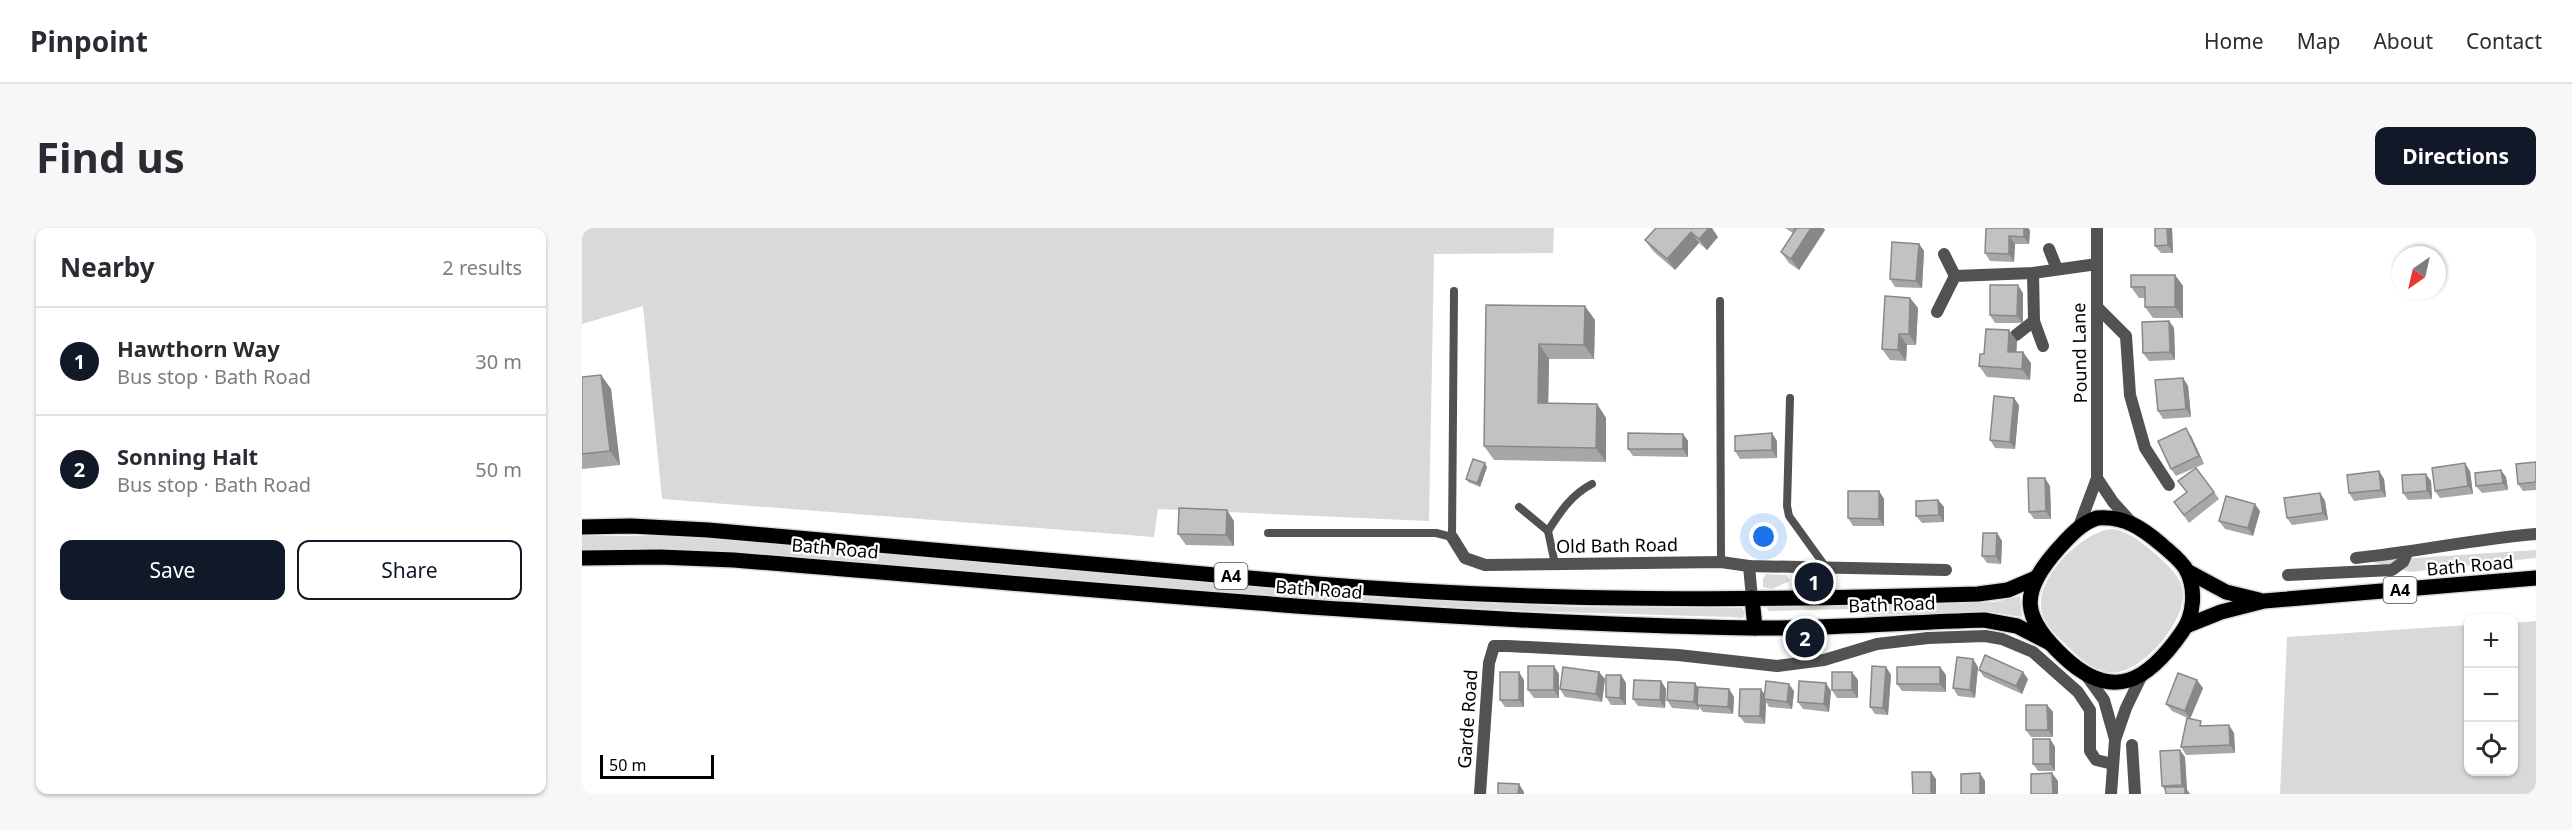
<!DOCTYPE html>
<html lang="en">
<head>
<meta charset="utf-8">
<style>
	body { margin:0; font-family:"Noto Sans",sans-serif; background:#f7f7f7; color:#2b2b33 }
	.controls { position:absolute; right:18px; bottom:18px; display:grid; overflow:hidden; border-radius:12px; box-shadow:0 2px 4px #0004 }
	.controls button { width:54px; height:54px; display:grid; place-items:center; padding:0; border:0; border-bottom:2px solid #e1e1e2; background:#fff; color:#2b2b33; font:30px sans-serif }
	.compass { position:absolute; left:1810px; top:18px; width:54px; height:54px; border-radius:50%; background:#fff; box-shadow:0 2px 4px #0004; rotate:214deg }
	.scale { position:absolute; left:18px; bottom:15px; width:114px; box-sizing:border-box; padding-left:6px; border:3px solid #000; border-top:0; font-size:16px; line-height:21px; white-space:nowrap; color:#000; -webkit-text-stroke:4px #fff; paint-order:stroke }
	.you { position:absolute; left:1182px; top:309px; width:21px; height:21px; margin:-15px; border:4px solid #fff; border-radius:50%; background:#1a73e8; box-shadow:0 0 0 9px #1a73e833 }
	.badge { display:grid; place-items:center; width:39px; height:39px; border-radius:50%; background:#111827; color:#fff; font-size:20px; font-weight:700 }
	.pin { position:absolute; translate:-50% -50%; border:3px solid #fff; box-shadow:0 2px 6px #0006 }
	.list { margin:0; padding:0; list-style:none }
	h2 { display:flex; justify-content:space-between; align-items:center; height:78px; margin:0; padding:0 24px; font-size:26px }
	h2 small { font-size:20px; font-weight:400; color:#7c7c81 }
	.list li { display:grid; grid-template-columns:39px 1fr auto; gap:18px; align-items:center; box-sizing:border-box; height:108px; padding:0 24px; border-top:2px solid #e1e1e2 }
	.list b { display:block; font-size:22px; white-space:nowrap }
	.list p { margin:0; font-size:20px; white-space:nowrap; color:#7c7c81 }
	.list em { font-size:20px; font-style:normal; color:#7c7c81 }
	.actions { display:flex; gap:12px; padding:18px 24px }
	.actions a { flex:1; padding:14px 0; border:2px solid #111827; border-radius:12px; text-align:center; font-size:21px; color:#111827 }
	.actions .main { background:#111827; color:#fff }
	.icon { flex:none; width:33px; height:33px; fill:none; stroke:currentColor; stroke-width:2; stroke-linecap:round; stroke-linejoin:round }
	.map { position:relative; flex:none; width:1954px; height:566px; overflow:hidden; border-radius:12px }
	header { display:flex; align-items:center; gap:36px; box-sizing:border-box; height:84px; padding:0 30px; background:#fff; border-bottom:2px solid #e1e1e2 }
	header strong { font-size:28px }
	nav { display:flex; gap:33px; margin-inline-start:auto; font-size:21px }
	.intro { display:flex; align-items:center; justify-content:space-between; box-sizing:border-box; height:144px; padding:0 36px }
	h1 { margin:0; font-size:42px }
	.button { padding:15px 27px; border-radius:12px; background:#111827; color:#fff; font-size:21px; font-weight:700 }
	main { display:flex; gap:36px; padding:0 36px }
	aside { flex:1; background:#fff; border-radius:12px; box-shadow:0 2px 4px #0004 }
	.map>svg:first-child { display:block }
	.green { fill:#d9d9d9 }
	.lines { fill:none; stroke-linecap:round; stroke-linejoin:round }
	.primary-casing { stroke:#dbdbdb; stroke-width:18 }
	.service { stroke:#525252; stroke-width:8 }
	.minor { stroke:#525252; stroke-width:12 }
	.tertiary { stroke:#525252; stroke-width:12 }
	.primary { stroke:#000; stroke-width:15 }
	.wall { fill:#a7a7a7 }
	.shaded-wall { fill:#888 }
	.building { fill:#c2c2c2; stroke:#888; stroke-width:1.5 }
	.labels { text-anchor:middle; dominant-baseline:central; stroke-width:4.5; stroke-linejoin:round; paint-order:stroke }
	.shield { fill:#fff; stroke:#4c4c4c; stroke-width:1.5 }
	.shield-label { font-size:16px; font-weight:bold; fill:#000 }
	.street-label { font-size:18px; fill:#000; stroke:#fff }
</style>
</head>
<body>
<header>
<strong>Pinpoint</strong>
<nav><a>Home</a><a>Map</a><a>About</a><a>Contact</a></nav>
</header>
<div class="intro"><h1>Find us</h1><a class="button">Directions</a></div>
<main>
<aside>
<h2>Nearby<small>2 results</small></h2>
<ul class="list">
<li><span class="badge">1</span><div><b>Hawthorn Way</b><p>Bus stop · Bath Road</p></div><em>30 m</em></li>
<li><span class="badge">2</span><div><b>Sonning Halt</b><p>Bus stop · Bath Road</p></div><em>50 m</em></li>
</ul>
<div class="actions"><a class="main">Save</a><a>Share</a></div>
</aside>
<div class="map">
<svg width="1954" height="566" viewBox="0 0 1954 566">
	<rect width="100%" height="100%" fill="#fff"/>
	<g class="green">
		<polygon points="0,0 972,0 971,25 852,26 847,293 576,281 572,309 80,271 61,78 0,96"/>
		<path d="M1530,301c16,2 28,12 40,22 13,12 30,24 31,43 2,29 -45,85 -76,78 -21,-4 -36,-23 -51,-37 -8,-8 -16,-20 -15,-32 0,-30 43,-72 71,-74z"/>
		<polygon points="0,308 83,308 155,312 779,369 994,379 1160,380 1163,384 1161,390 1149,389 943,383 722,371 546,358 149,324 75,321 0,324"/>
		<polygon points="1954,322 1954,330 1828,344 1786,333"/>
		<polygon points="1184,346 1205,347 1208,353 1190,361 1181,359 1181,351"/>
		<polygon points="1438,368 1440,389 1408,384 1285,387 1275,381 1186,383 1185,379 1413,374"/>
		<polygon points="1954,393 1954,566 1698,566 1705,409 1886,397 1886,544 1932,544 1932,395"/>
	</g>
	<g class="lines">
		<defs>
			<g id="primary">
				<path d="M1515,290c28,-2 45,10 65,27 9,8 20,16 25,26 9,19 7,45 -5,61 -34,49 -69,71 -118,25 -43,-40 -45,-64 -6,-108 11,-12 23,-26 39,-31z"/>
				<path d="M0,299l49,-1 77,4 609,54c220,18 441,17 661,10l30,-4 28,-12"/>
				<path d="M0,330l78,-1 74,3c339,27 677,62 1017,68 78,1 156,-6 233,-8l33,6 33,17"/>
				<polyline points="1605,343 1644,364 1677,372"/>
				<polyline points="1170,370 1173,400"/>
				<polyline points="1604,398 1639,384 1682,373 1954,350"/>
			</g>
		</defs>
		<use href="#primary" class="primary-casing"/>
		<g class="service">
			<polyline points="1138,73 1139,334"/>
			<polyline points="1208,170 1205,278 1207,288 1243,338"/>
			<polyline points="937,279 966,303 973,336"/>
			<path d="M966,303c12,-19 24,-37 44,-47"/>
			<polyline points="686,305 854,305 870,309 872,63"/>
		</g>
		<g class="minor">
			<polyline points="1467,21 1475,41"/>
			<polyline points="1362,26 1373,48"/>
			<polyline points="1451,45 1452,93 1461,118"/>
			<polyline points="1515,79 1544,108 1548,167 1563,220 1587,257"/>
			<polyline points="1355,84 1373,48 1451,45 1515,36"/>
			<polyline points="1434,107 1452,93"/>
			<polyline points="870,309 883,330 903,337 1139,334 1167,338 1364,342"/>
			<path d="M1774,330c60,-6 119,-19 180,-24"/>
			<polyline points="1167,338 1170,370"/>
			<polyline points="1706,347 1810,342 1821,334 1825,325"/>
			<polyline points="1550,517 1553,566"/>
			<polyline points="898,566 907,435 912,418 926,418 1096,427 1195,438 1242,432 1295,416 1346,410 1403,408 1420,411 1451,424 1496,464 1508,482 1508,523 1514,532 1531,536"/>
		</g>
		<g class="tertiary">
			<polyline points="1515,250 1531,274 1550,295"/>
			<polyline points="1496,301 1515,250 1515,0"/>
			<polyline points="1504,447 1522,472 1533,511"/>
			<polyline points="1529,566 1533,512 1544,480 1560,447"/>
		</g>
		<use href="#primary" class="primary"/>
	</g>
	<g class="wall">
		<polygon points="1074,0 1136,9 1125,22 1117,15 1093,42 1071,23 1063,12"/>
		<polygon points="1203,0 1241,0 1243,2 1217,42 1207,35 1199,24 1211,5"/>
		<polygon points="1404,0 1448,2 1447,16 1433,16 1432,34 1408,33 1403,25"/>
		<polygon points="1573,0 1590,0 1591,25 1579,25 1573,18"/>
		<polygon points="1337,16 1342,23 1340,60 1313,59 1308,51"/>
		<polygon points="1593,47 1601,58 1601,90 1571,90 1563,79 1563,70 1557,70 1549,59"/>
		<polygon points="1441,65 1441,95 1413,95 1408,87"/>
		<polygon points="1328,70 1336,80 1334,117 1325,117 1324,133 1308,132 1300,121"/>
		<polygon points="904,77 1013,92 1012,131 967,131 966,175 1015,176 1024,190 1024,234 912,232 902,218"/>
		<polygon points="1587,93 1592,100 1593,132 1567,133 1561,125"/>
		<polygon points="1435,113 1434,124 1449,135 1448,152 1405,149 1397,138 1402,126"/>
		<polygon points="19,147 29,161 38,237 0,241 0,149"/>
		<polygon points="1601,150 1606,158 1609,189 1581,191 1576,183"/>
		<polygon points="1437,177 1433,221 1413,220 1408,212"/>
		<polygon points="1101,206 1106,213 1106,229 1051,228 1046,221"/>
		<polygon points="1609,208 1622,236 1594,248 1589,241"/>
		<polygon points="1195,213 1195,230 1158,231 1153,223"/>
		<polygon points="1954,234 1954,262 1941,263 1936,256"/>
		<polygon points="905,239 898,259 886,254 884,251"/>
		<polygon points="1797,243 1802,251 1804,269 1772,273 1767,265"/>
		<polygon points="1888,243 1891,266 1858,270 1853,263"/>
		<polygon points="1924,249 1926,262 1900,265 1894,258"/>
		<polygon points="1849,253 1850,271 1826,272 1821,265"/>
		<polygon points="1468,258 1469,291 1452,291 1447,284"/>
		<polygon points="1297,263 1302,271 1302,298 1271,298 1266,290"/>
		<polygon points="1632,264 1637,271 1607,295 1592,274"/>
		<polygon points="1738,265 1743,273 1746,292 1710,297 1705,290"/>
		<polygon points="1356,272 1362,279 1362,294 1340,295 1334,288"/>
		<polygon points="1678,283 1671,308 1643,301 1637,293"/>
		<polygon points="652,293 652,318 604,317 596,306"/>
		<polygon points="1415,305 1420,313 1419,336 1405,335 1400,328"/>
		<polygon points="1391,431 1396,439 1393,470 1376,468 1371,460"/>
		<polygon points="1304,439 1309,447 1306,487 1293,486 1288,479"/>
		<polygon points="1358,439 1364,447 1364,464 1320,463 1315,456"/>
		<polygon points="1397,442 1446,451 1440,466 1402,449"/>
		<polygon points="1017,444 1023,451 1020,474 983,469 978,461"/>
		<polygon points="977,446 977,470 952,470 946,462"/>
		<polygon points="1039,447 1044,455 1044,477 1029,477 1024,469"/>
		<polygon points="942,452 942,479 923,479 918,472"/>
		<polygon points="1276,452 1276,470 1255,470 1250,462"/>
		<polygon points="1079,453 1084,461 1083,480 1056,478 1051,471"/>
		<polygon points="1113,455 1116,460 1147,461 1152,469 1151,486 1121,484 1117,479 1117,482 1090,480 1085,472"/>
		<polygon points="1621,460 1608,491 1590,483 1584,476"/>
		<polygon points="1179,461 1182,466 1212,463 1210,481 1187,479 1184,474 1183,496 1163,495 1157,488"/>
		<polygon points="1249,463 1247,484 1221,481 1216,474"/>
		<polygon points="1465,477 1471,484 1471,509 1449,509 1444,502"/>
		<polygon points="1623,498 1652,505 1653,525 1604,527 1599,519"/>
		<polygon points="1468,511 1473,519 1473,543 1456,543 1451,536"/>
		<polygon points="1603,529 1605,562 1608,566 1584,566 1584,563 1580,558"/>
	</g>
	<g class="shaded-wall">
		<polygon points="1127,0 1130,0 1136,9 1125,22 1117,11"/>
		<polygon points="1229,0 1241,0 1243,2 1217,42 1209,31"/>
		<polygon points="1442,0 1446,0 1448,2 1447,16 1442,9"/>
		<polygon points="1585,0 1590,0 1591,25 1586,17"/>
		<polygon points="1109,4 1117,15 1093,42 1085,31"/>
		<polygon points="1427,8 1433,16 1432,34 1427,26"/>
		<polygon points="1337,16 1342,23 1340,60 1334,53"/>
		<polygon points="1593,47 1601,58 1601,90 1593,79"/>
		<polygon points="1436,57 1441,65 1441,95 1435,88"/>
		<polygon points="1328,70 1336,80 1334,117 1327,106"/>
		<polygon points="1003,78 1013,92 1012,131 1002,117"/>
		<polygon points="1587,93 1592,100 1593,132 1588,124"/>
		<polygon points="1427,102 1435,113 1434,135 1426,124"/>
		<polygon points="1317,106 1325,117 1324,133 1316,122"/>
		<polygon points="957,116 967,131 966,189 956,175"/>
		<polygon points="1441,124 1449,135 1448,152 1440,141"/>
		<polygon points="19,147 29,161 38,237 28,223"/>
		<polygon points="1601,150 1606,158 1609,189 1604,181"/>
		<polygon points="1432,170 1437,177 1433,221 1428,214"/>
		<polygon points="1015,176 1024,190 1024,234 1014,220"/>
		<polygon points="1604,200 1609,208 1622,236 1617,228"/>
		<polygon points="1190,205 1195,213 1195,230 1190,222"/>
		<polygon points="1101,206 1106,213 1106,229 1101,221"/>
		<polygon points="903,235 905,239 898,259 895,255"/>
		<polygon points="1883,235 1888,243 1891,266 1886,258"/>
		<polygon points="1919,242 1924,249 1926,262 1921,255"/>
		<polygon points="1797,243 1802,251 1804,269 1799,262"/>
		<polygon points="1844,246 1849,253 1850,271 1845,263"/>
		<polygon points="1463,250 1468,258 1469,291 1464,283"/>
		<polygon points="1297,263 1302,271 1302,298 1297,291"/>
		<polygon points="1738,265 1743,273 1746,292 1741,285"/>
		<polygon points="1356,272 1362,279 1362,294 1357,287"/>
		<polygon points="1673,276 1678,283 1671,308 1666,300"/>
		<polygon points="645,282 652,293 652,318 644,307"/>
		<polygon points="1415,305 1420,313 1419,336 1414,328"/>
		<polygon points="1391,431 1396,439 1393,470 1388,462"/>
		<polygon points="972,438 977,446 977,470 972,462"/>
		<polygon points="1304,439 1309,447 1306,487 1301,480"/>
		<polygon points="1358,439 1364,447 1364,464 1358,456"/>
		<polygon points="937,444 942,452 942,479 937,472"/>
		<polygon points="1017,444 1023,451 1020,474 1014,466"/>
		<polygon points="1270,444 1276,452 1276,470 1270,462"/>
		<polygon points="1441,444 1446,451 1440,466 1434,458"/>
		<polygon points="1039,447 1044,455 1044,477 1038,470"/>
		<polygon points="1615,452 1621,460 1608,491 1603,483"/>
		<polygon points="1079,453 1084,461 1083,480 1078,472"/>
		<polygon points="1113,455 1118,463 1115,477 1117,479 1117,482 1112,474"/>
		<polygon points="1244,455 1249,463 1247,484 1242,476"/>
		<polygon points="1207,456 1212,463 1210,481 1205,474"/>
		<polygon points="1147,461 1152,469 1151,486 1146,479"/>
		<polygon points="1179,461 1184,469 1182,471 1184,474 1183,496 1178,488"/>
		<polygon points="1465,477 1471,484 1471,509 1466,502"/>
		<polygon points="1647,497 1652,505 1653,525 1648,517"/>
		<polygon points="1468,511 1473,519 1473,543 1468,536"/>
		<polygon points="1598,522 1603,529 1605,562 1608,566 1603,566 1603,561 1600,557"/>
		<polygon points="1349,544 1354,551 1354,566 1349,566"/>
		<polygon points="1398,545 1403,553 1403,566 1398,566"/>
		<polygon points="1470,545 1476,553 1476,566 1471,566"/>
		<polygon points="937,556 942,564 942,566 936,566"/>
	</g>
	<g class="building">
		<polygon points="1074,0 1127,0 1117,11 1109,4 1085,31 1063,12"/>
		<polygon points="1212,0 1229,0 1209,31 1199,24 1214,1"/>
		<polygon points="1404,0 1442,0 1442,9 1427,8 1427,26 1403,25"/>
		<polygon points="1573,0 1585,0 1586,17 1573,18"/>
		<polygon points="1310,14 1337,16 1334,53 1308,51"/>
		<polygon points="1549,47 1593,47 1593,79 1563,79 1563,59 1549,59"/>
		<polygon points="1408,57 1436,57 1435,88 1408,87"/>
		<polygon points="1303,68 1328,70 1327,106 1317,106 1316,122 1300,121"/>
		<polygon points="904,77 1003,78 1002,117 957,116 956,175 1015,176 1014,220 902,218"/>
		<polygon points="1587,93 1588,124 1561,125 1560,94"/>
		<polygon points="1404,101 1427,102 1426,124 1441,124 1440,141 1397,138 1398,126 1402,126"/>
		<polygon points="19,147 28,223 0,226 0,149"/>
		<polygon points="1601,150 1604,181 1576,183 1573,152"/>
		<polygon points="1412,168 1432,170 1428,214 1408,212"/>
		<polygon points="1604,200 1617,228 1589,241 1576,213"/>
		<polygon points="1046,205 1101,206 1101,221 1046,221"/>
		<polygon points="1190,205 1190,222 1153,223 1153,208"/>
		<polygon points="891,231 903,235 895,255 884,251"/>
		<polygon points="1954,234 1954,254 1936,256 1934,236"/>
		<polygon points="1883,235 1886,258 1853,263 1850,240"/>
		<polygon points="1614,240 1632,264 1602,287 1592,274 1605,264 1596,253"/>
		<polygon points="1919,242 1921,255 1894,258 1893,245"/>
		<polygon points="1797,243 1799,262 1767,265 1765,247"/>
		<polygon points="1844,246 1845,263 1821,265 1820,247"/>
		<polygon points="1446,250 1463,250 1464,283 1447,284"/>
		<polygon points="1266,263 1297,263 1297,291 1266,290"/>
		<polygon points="1738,265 1741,285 1705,290 1702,270"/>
		<polygon points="1644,268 1673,276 1666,300 1637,293"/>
		<polygon points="1356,272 1357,287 1334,288 1334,273"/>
		<polygon points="597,280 645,282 644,307 596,306"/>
		<polygon points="1401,305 1415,305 1414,328 1400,328"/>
		<polygon points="1403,427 1441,444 1434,458 1397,442"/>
		<polygon points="1375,429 1391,431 1388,462 1371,460"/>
		<rect x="946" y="438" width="26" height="24"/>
		<polygon points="1290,438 1304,439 1301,480 1288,479"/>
		<polygon points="981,439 1017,444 1014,466 978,461"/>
		<rect x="1315" y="439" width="43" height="17"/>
		<rect x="918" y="444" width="19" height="28"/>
		<rect x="1250" y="444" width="20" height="18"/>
		<polygon points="1596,445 1615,452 1603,483 1584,476"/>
		<polygon points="1024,447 1039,447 1038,470 1024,469"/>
		<polygon points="1052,452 1079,453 1078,472 1051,471"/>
		<polygon points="1184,453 1207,456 1205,474 1182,471"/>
		<polygon points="1217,453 1244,455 1242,476 1216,474"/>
		<polygon points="1086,454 1113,455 1112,474 1085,472"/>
		<polygon points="1116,459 1147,461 1146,479 1115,477"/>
		<polygon points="1158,461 1179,461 1178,488 1157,488"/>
		<polygon points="1444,477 1465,477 1466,502 1444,502"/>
		<polygon points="1605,490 1619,493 1618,498 1647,497 1648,517 1599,519"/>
		<rect x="1451" y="511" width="17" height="25"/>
		<polygon points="1598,522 1600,557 1580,558 1578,523"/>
		<polygon points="1330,544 1349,544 1349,566 1331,566"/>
		<polygon points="1398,545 1398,566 1379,566 1379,546"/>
		<polygon points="1470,545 1471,566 1449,566 1449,546"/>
		<polygon points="916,555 937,556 936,566 916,566"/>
		<polygon points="1583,559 1603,559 1603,566 1584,566"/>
	</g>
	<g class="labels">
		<g class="shield">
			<rect x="632.5" y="335" width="33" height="26" rx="4.5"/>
			<rect x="1801.5" y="349" width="33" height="26" rx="4.5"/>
		</g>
		<g class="shield-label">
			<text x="649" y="348">A4</text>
			<text x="1818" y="362">A4</text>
		</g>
		<g class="street-label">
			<text transform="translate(1497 125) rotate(-91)">Pound Lane</text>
			<text transform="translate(1035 317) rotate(-1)">Old Bath Road</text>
			<text transform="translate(253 320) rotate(5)">Bath Road</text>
			<text transform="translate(1888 337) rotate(-5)">Bath Road</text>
			<text transform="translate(737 361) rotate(4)">Bath Road</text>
			<text transform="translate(1310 376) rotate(-2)">Bath Road</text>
			<text transform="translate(885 491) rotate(-86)">Garde Road</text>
		</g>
	</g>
</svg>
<div class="controls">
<button>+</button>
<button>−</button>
<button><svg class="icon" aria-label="locate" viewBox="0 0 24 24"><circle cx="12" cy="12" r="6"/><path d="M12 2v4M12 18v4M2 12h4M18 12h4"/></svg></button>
</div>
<svg class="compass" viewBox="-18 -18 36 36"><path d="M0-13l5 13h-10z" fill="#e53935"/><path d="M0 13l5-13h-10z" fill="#7c7c81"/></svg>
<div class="scale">50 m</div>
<div class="you"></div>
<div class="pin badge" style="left:1232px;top:354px">1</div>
<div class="pin badge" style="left:1223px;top:410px">2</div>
</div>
</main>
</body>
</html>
